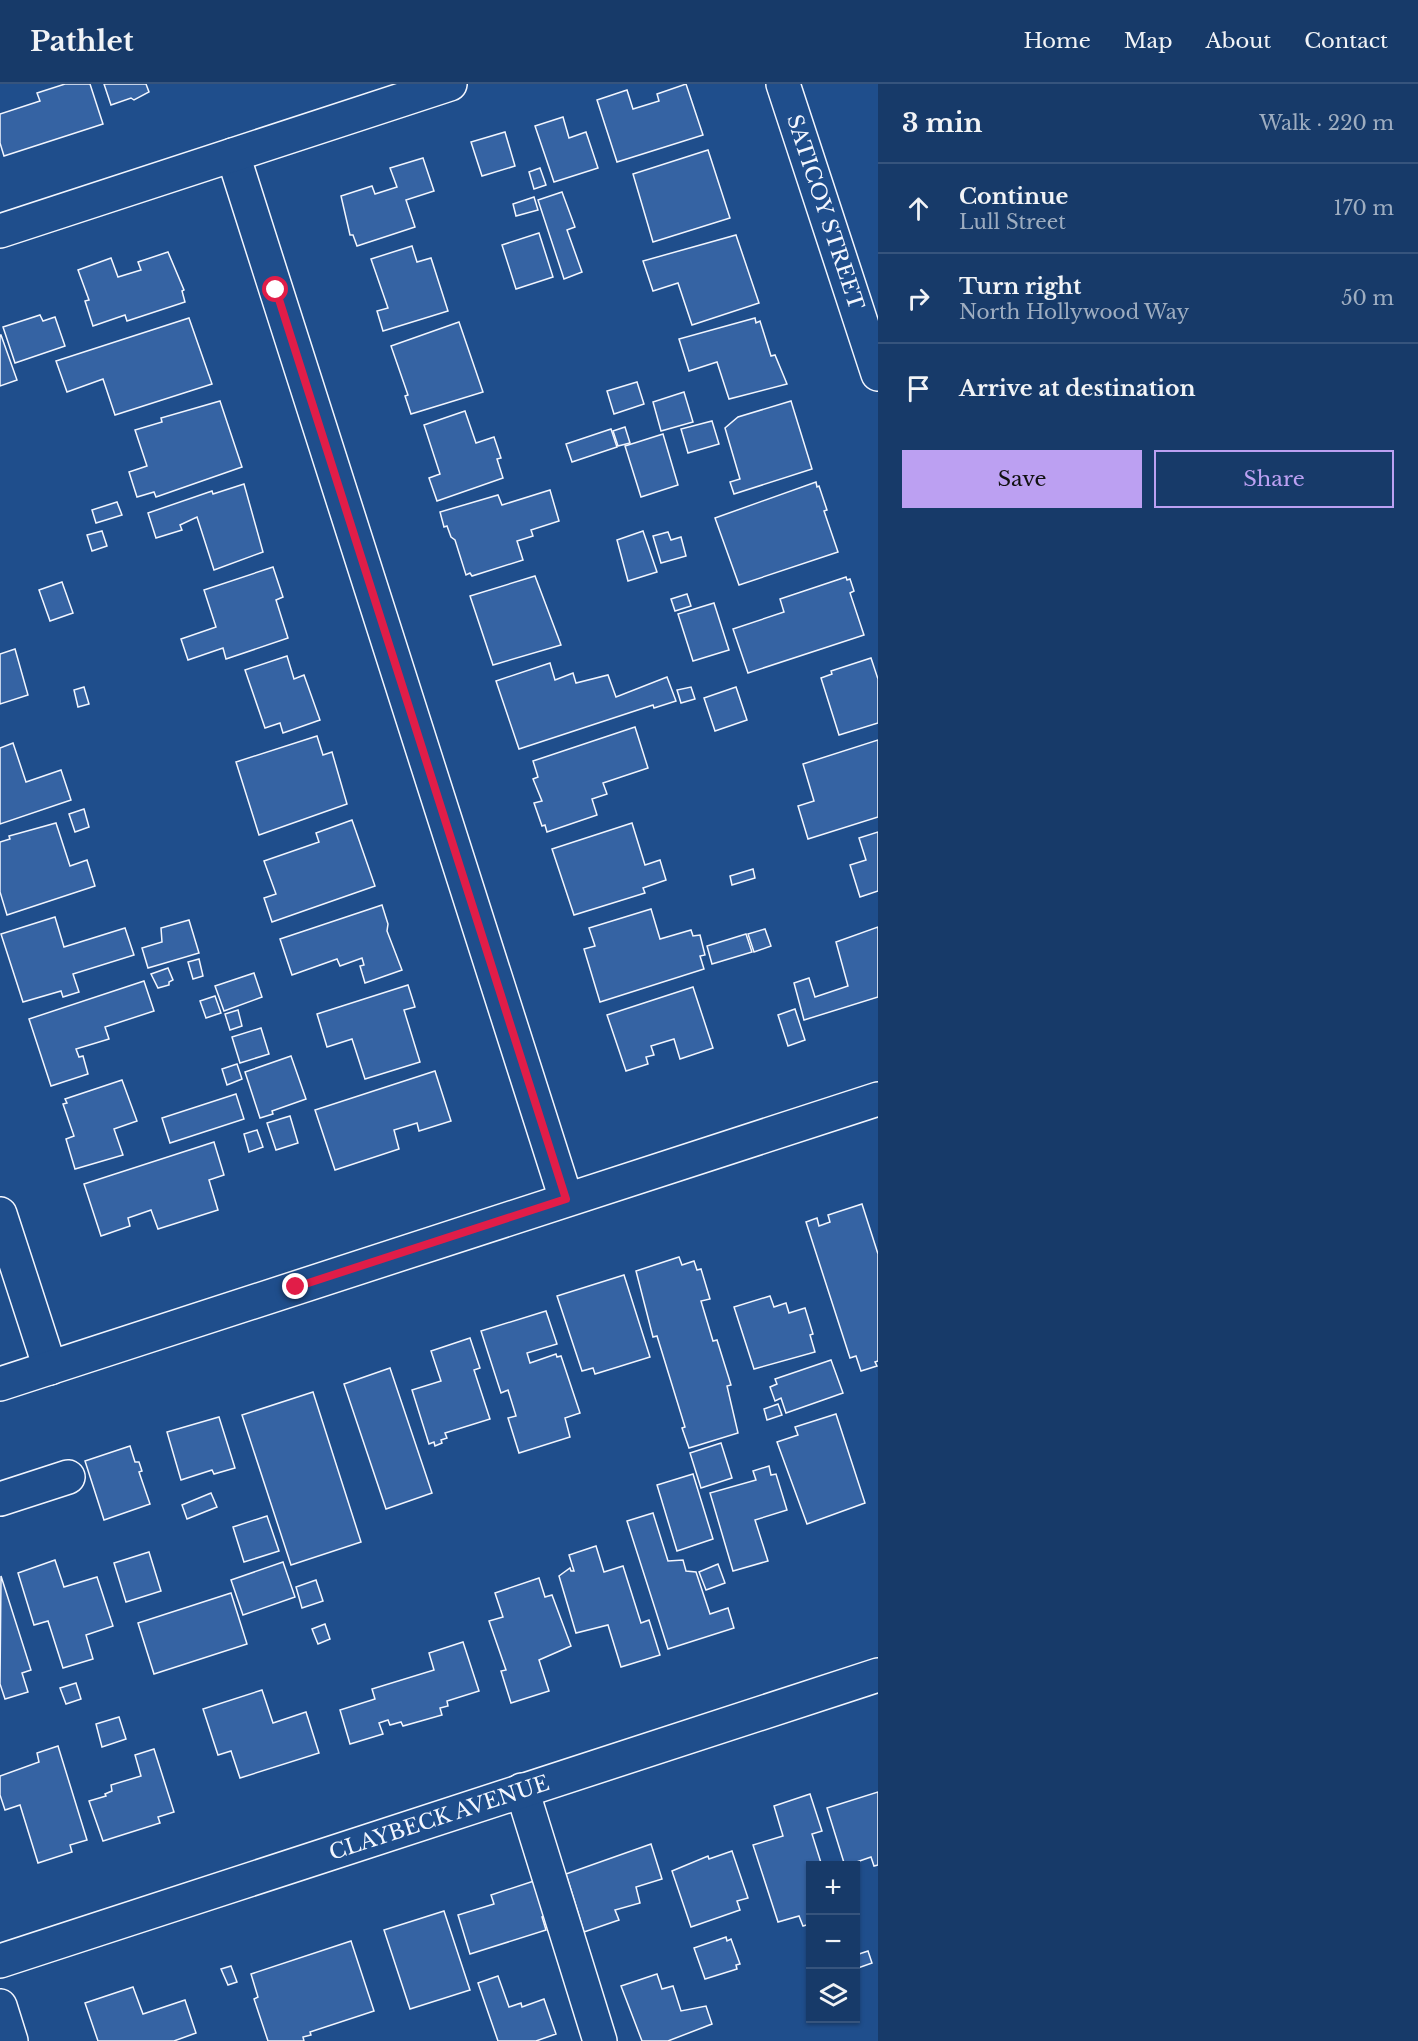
<!DOCTYPE html>
<html lang="en">
<head>
<meta charset="utf-8">
<style>
	body { margin:0; font-family:"Libre Baskerville",serif; background:#20416f; color:#f1f3f6 }
	.controls { position:absolute; right:18px; bottom:18px; display:grid; overflow:hidden; border-radius:0px; box-shadow:0 2px 4px #0004 }
	.controls button { width:54px; height:54px; display:grid; place-items:center; padding:0; border:0; border-bottom:2px solid #36547d; background:#173a69; color:#f1f3f6; font:30px sans-serif }
	.stop { position:absolute; width:18px; height:18px; margin:-14px; border:4px solid #e11d48; border-radius:50%; background:#fff }
	.stop.end { background:#e11d48; border-color:#fff; box-shadow:0 2px 6px #0008 }
	.list { margin:0; padding:0; list-style:none }
	h2 { display:flex; justify-content:space-between; align-items:center; height:78px; margin:0; padding:0 24px; font-size:26px }
	h2 small { font-size:20px; font-weight:400; color:#9eadc0 }
	.list li { display:grid; grid-template-columns:39px 1fr auto; gap:18px; align-items:center; box-sizing:border-box; height:90px; padding:0 24px; border-top:2px solid #36547d }
	.list b { display:block; font-size:22px; white-space:nowrap }
	.list p { margin:0; font-size:20px; white-space:nowrap; color:#9eadc0 }
	.list em { font-size:20px; font-style:normal; color:#9eadc0 }
	.actions { display:flex; gap:12px; padding:18px 24px }
	.actions a { flex:1; padding:14px 0; border:2px solid #bca0f2; border-radius:0px; text-align:center; font-size:21px; color:#bca0f2 }
	.actions .main { background:#bca0f2; color:#111 }
	.icon { flex:none; width:33px; height:33px; fill:none; stroke:currentColor; stroke-width:2; stroke-linecap:round; stroke-linejoin:round }
	.map { position:relative; flex:none; width:878px; height:1957px; overflow:hidden }
	header { display:flex; align-items:center; gap:36px; box-sizing:border-box; height:84px; padding:0 30px; background:#173a69; border-bottom:2px solid #36547d }
	header strong { font-size:28px }
	nav { display:flex; gap:33px; margin-inline-start:auto; font-size:21px }
	main { display:flex }
	aside { flex:1; background:#173a69 }
	.map>svg:first-child { display:block }
	.building { fill:#3563a3; stroke:#f2f6ff; stroke-width:1.5 }
	.lines { fill:none; stroke-linecap:round; stroke-linejoin:round }
	.minor-casing { stroke:#f2f6ff; stroke-width:36 }
	.major-casing { stroke:#f2f6ff; stroke-width:36 }
	.minor { stroke:#1f4e8c; stroke-width:33 }
	.major { stroke:#1f4e8c; stroke-width:33 }
	.route { stroke:#e11d48; stroke-width:8 }
	.labels { text-anchor:middle; dominant-baseline:central; stroke-width:4.5; stroke-linejoin:round; paint-order:stroke }
	.street-label { font-size:21px; fill:#f2f6ff; stroke:#1f4e8c }
</style>
</head>
<body>
<header>
<strong>Pathlet</strong>
<nav><a>Home</a><a>Map</a><a>About</a><a>Contact</a></nav>
</header>
<main>
<div class="map">
<svg width="878" height="1957" viewBox="0 0 878 1957">
	<rect width="100%" height="100%" fill="#1f4e8c"/>
	<g class="building">
		<polygon points="65,0 90,0 103,40 4,72 0,59 0,30 40,17 37,9"/>
		<polygon points="104,0 146,0 149,8 134,16 131,14 111,21"/>
		<polygon points="686,0 703,51 617,78 597,16 627,6 633,25 659,17 657,10"/>
		<polygon points="563,33 569,54 586,48 598,84 554,98 535,42"/>
		<polygon points="505,48 515,82 482,92 471,58"/>
		<polygon points="708,66 730,134 653,158 633,90"/>
		<polygon points="423,74 434,107 406,116 415,143 357,162 353,151 350,151 341,112 372,102 375,110 397,103 390,84"/>
		<polygon points="540,84 546,101 534,105 529,88"/>
		<polygon points="562,108 575,143 567,146 582,188 564,195 538,116"/>
		<polygon points="534,113 538,126 516,132 513,120"/>
		<polygon points="539,149 553,193 516,205 502,161"/>
		<polygon points="736,151 759,219 692,241 678,199 653,207 643,177"/>
		<polygon points="412,162 417,178 431,174 448,227 383,247 377,227 388,224 371,175"/>
		<polygon points="168,168 184,206 182,207 185,218 127,237 125,231 93,242 85,217 89,216 78,186 111,174 118,193 141,186 138,178"/>
		<polygon points="40,231 43,237 55,233 65,262 15,279 3,243"/>
		<polygon points="189,234 212,300 115,331 103,295 67,308 56,277"/>
		<polygon points="755,234 756,239 760,237 771,272 775,271 787,300 729,315 717,278 689,287 679,255"/>
		<polygon points="459,238 483,308 411,330 405,312 408,311 391,262"/>
		<polygon points="1,251 17,296 0,302 0,251"/>
		<polygon points="637,298 644,320 614,330 607,307"/>
		<polygon points="684,308 693,338 661,347 653,318"/>
		<polygon points="220,317 242,383 156,413 154,408 137,413 129,388 147,382 135,346 162,338 161,334"/>
		<polygon points="791,317 812,385 734,410 730,398 740,395 725,344 738,333"/>
		<polygon points="465,327 476,359 494,353 501,374 497,375 503,394 437,417 429,394 440,390 424,341"/>
		<polygon points="712,337 719,360 688,369 681,345"/>
		<polygon points="625,343 630,359 618,362 613,347"/>
		<polygon points="611,345 617,363 572,378 566,360"/>
		<polygon points="663,350 678,401 641,413 625,362"/>
		<polygon points="816,398 817,403 819,402 827,426 824,427 838,468 739,501 715,434"/>
		<polygon points="244,400 263,468 214,486 197,433 180,441 182,446 156,454 148,429 212,407 213,410"/>
		<polygon points="550,406 559,437 531,446 533,452 517,457 523,476 472,492 470,489 466,491 455,456 451,453 447,442 444,443 440,428 498,411 502,421"/>
		<polygon points="117,418 122,431 96,439 92,426"/>
		<polygon points="102,447 107,462 92,467 87,451"/>
		<polygon points="643,447 657,488 628,497 617,456"/>
		<polygon points="668,448 671,456 681,453 686,472 661,479 653,452"/>
		<polygon points="273,483 283,513 276,516 288,554 226,575 223,564 188,576 181,555 216,543 204,506"/>
		<polygon points="535,492 561,561 493,581 470,512"/>
		<polygon points="846,493 847,496 850,495 854,507 850,509 864,551 748,589 733,545 784,528 780,515"/>
		<polygon points="62,498 73,529 50,537 39,506"/>
		<polygon points="687,510 691,522 675,527 671,515"/>
		<polygon points="714,519 729,566 693,577 678,530"/>
		<polygon points="15,565 28,611 0,620 0,570"/>
		<polygon points="287,572 294,595 304,591 320,636 283,649 280,639 265,644 245,586"/>
		<polygon points="871,574 878,595 878,639 839,651 821,594 832,590 831,587"/>
		<polygon points="550,579 555,596 573,589 576,599 608,591 616,613 667,593 676,617 654,624 653,621 519,665 496,597"/>
		<polygon points="84,603 89,620 78,623 74,606"/>
		<polygon points="691,603 695,615 681,619 677,606"/>
		<polygon points="736,603 747,636 715,647 704,614"/>
		<polygon points="635,643 648,684 603,699 607,710 592,715 597,731 547,748 545,741 542,742 534,719 542,717 533,695 538,693 533,677"/>
		<polygon points="317,652 323,671 332,668 347,720 259,751 236,678"/>
		<polygon points="878,656 878,733 808,755 798,722 814,717 803,680"/>
		<polygon points="13,659 26,698 61,686 71,716 0,740 0,664"/>
		<polygon points="84,725 89,743 75,748 69,730"/>
		<polygon points="352,736 375,802 272,838 264,814 276,810 264,777 319,758 316,749"/>
		<polygon points="56,739 70,782 87,776 95,802 7,831 0,808 0,758 10,755 9,752"/>
		<polygon points="632,739 645,781 660,776 666,796 643,804 645,809 574,831 552,765"/>
		<polygon points="878,748 878,807 860,813 850,781 866,776 859,754"/>
		<polygon points="753,785 755,794 732,801 730,792"/>
		<polygon points="382,821 388,840 387,847 402,886 365,899 360,882 364,881 362,874 340,882 337,875 292,891 280,855"/>
		<polygon points="651,825 660,855 691,846 693,852 700,851 705,871 700,872 704,885 600,918 584,865 595,862 589,844"/>
		<polygon points="55,833 64,863 125,844 134,871 73,890 79,908 63,913 61,907 23,918 1,850"/>
		<polygon points="189,836 199,869 148,884 142,864 162,858 161,844"/>
		<polygon points="878,843 878,913 804,936 794,899 809,894 815,913 848,902 836,858"/>
		<polygon points="765,845 771,862 754,868 748,850"/>
		<polygon points="746,850 752,868 712,880 707,862"/>
		<polygon points="199,875 203,892 193,895 188,878"/>
		<polygon points="168,884 173,896 169,898 169,901 158,904 151,890"/>
		<polygon points="254,889 262,913 224,927 215,902"/>
		<polygon points="144,897 154,927 105,943 109,955 76,965 79,973 83,972 88,990 51,1002 29,935"/>
		<polygon points="408,901 415,923 404,926 420,978 365,995 352,955 327,963 317,930"/>
		<polygon points="693,903 713,964 680,975 674,955 651,962 654,971 646,973 648,980 626,987 607,931"/>
		<polygon points="215,912 221,929 206,934 200,917"/>
		<polygon points="795,925 805,956 788,962 778,931"/>
		<polygon points="238,926 242,942 230,946 225,930"/>
		<polygon points="261,944 269,970 240,979 232,953"/>
		<polygon points="291,972 306,1015 272,1027 273,1030 260,1034 245,988"/>
		<polygon points="237,980 242,995 227,1001 222,985"/>
		<polygon points="435,987 451,1037 419,1047 417,1039 394,1046 399,1065 335,1086 315,1026"/>
		<polygon points="122,996 137,1037 114,1045 123,1071 75,1085 66,1055 74,1052 63,1020 67,1019 65,1015"/>
		<polygon points="236,1010 244,1035 170,1059 162,1034"/>
		<polygon points="290,1032 298,1059 276,1066 267,1039"/>
		<polygon points="257,1046 263,1063 249,1068 244,1050"/>
		<polygon points="214,1058 224,1091 209,1096 218,1126 158,1145 151,1126 128,1134 130,1142 101,1152 84,1100"/>
		<polygon points="862,1120 878,1170 878,1277 875,1278 877,1282 861,1287 856,1272 850,1274 806,1138 817,1134 819,1142 830,1138 828,1131"/>
		<polygon points="679,1173 682,1181 694,1177 697,1186 701,1185 710,1215 701,1217 713,1257 717,1256 731,1301 727,1302 738,1349 689,1364 682,1344 685,1343 657,1252 653,1253 636,1187"/>
		<polygon points="624,1191 650,1273 595,1290 593,1284 582,1287 557,1212"/>
		<polygon points="770,1212 774,1223 786,1219 789,1229 805,1224 813,1250 810,1251 815,1268 754,1285 734,1223"/>
		<polygon points="546,1227 557,1260 527,1269 530,1279 556,1270 557,1273 561,1272 580,1329 565,1334 570,1353 519,1369 508,1334 516,1332 508,1306 501,1309 481,1247"/>
		<polygon points="470,1254 480,1284 474,1286 490,1335 445,1349 447,1354 441,1356 442,1359 435,1362 434,1358 429,1360 412,1306 441,1297 431,1267"/>
		<polygon points="831,1276 843,1309 786,1329 781,1314 775,1317 770,1303 777,1300 775,1295"/>
		<polygon points="390,1284 432,1409 386,1425 344,1300"/>
		<polygon points="313,1308 361,1458 291,1481 242,1331"/>
		<polygon points="778,1320 782,1331 767,1336 764,1325"/>
		<polygon points="836,1330 865,1419 807,1440 777,1358 798,1351 795,1343"/>
		<polygon points="219,1333 235,1384 214,1390 212,1386 181,1396 167,1348"/>
		<polygon points="721,1359 732,1394 701,1404 690,1369"/>
		<polygon points="130,1362 135,1378 139,1378 142,1387 139,1388 150,1420 104,1436 85,1377"/>
		<polygon points="769,1382 771,1391 776,1390 787,1426 755,1436 768,1477 733,1487 710,1409 756,1396 753,1387"/>
		<polygon points="693,1390 713,1455 677,1467 657,1401"/>
		<polygon points="211,1409 217,1423 187,1435 182,1421"/>
		<polygon points="653,1429 668,1477 683,1476 686,1487 696,1488 710,1530 728,1524 734,1544 668,1565 627,1437"/>
		<polygon points="267,1432 279,1467 244,1478 233,1443"/>
		<polygon points="596,1462 604,1488 623,1482 641,1539 649,1536 660,1571 621,1583 608,1541 576,1549 559,1492 570,1484 571,1487 574,1487 569,1471"/>
		<polygon points="149,1468 161,1507 126,1518 114,1479"/>
		<polygon points="55,1476 64,1503 97,1493 113,1542 86,1551 93,1575 63,1584 48,1537 34,1541 18,1489"/>
		<polygon points="283,1478 295,1513 243,1531 231,1496"/>
		<polygon points="718,1480 725,1499 706,1506 699,1488"/>
		<polygon points="1,1492 31,1586 22,1589 28,1608 5,1615 0,1600"/>
		<polygon points="539,1494 545,1513 552,1511 571,1562 539,1576 549,1607 511,1619 501,1587 506,1586 489,1537 503,1533 495,1509"/>
		<polygon points="316,1496 323,1517 302,1524 296,1503"/>
		<polygon points="231,1509 247,1560 154,1590 138,1539"/>
		<polygon points="325,1540 330,1555 318,1560 312,1545"/>
		<polygon points="463,1558 479,1607 447,1617 448,1622 440,1624 442,1631 403,1642 401,1638 390,1641 388,1636 379,1639 383,1650 350,1660 340,1626 375,1615 372,1605 434,1586 429,1569"/>
		<polygon points="76,1599 81,1615 66,1620 60,1604"/>
		<polygon points="262,1606 273,1639 306,1628 319,1669 240,1694 231,1667 218,1671 203,1625"/>
		<polygon points="119,1633 126,1655 102,1663 96,1640"/>
		<polygon points="58,1662 87,1756 70,1761 72,1768 38,1779 20,1721 5,1726 0,1711 0,1692 39,1678 37,1669"/>
		<polygon points="154,1665 174,1728 158,1733 160,1739 103,1757 89,1717 106,1712 105,1710 112,1707 111,1701 141,1692 135,1671"/>
		<polygon points="878,1708 878,1781 874,1782 871,1773 845,1782 827,1724"/>
		<polygon points="810,1710 822,1747 812,1750 822,1782 810,1782 810,1840 803,1842 799,1832 778,1838 753,1761 783,1752 774,1722"/>
		<polygon points="651,1760 662,1795 636,1803 640,1819 615,1826 619,1836 584,1848 566,1790"/>
		<polygon points="732,1767 748,1814 737,1817 740,1826 691,1843 672,1787 708,1772 709,1775"/>
		<polygon points="537,1796 548,1830 542,1833 546,1846 470,1870 458,1831 494,1820 491,1811"/>
		<polygon points="444,1827 470,1906 410,1925 384,1846"/>
		<polygon points="726,1853 727,1857 731,1855 740,1880 736,1881 737,1885 705,1895 694,1864"/>
		<polygon points="351,1857 374,1927 310,1948 311,1951 303,1953 304,1957 268,1957 254,1915 258,1913 251,1890"/>
		<polygon points="868,1867 872,1879 858,1884 856,1871"/>
		<polygon points="231,1882 237,1898 228,1901 221,1885"/>
		<polygon points="657,1890 662,1905 673,1902 681,1927 706,1922 712,1940 668,1957 642,1957 621,1902"/>
		<polygon points="498,1892 509,1923 521,1919 522,1923 544,1915 556,1950 536,1957 498,1957 478,1899"/>
		<polygon points="133,1903 143,1930 185,1916 196,1949 174,1957 98,1957 85,1919"/>
	</g>
	<g class="lines">
		<defs>
			<g id="minor">
				<path id="s1" d="M783,0l95,290"/>
				<polyline points="233,71 566,1115"/>
				<polyline points="0,147 450,0"/>
				<polyline points="0,1130 50,1284"/>
				<polyline points="0,1415 68,1393"/>
				<polyline points="522,1706 600,1957"/>
				<path id="s2" d="M0,1877l878,-286"/>
				<polyline points="0,1922 11,1957"/>
			</g>
			<polyline id="major" points="0,1300 878,1015"/>
		</defs>
		<use href="#minor" class="minor-casing"/>
		<use href="#major" class="major-casing"/>
		<use href="#minor" class="minor"/>
		<use href="#major" class="major"/>
	</g>
	<g class="lines">
		<polyline class="route" points="276,206 566,1115 296,1203"/>
	</g>
	<g class="labels">
		<g class="street-label">
			<text stroke="none"><textPath href="#s1" startOffset="135">SATICOY STREET</textPath></text>
			<text stroke="none"><textPath href="#s2" startOffset="462">CLAYBECK AVENUE</textPath></text>
		</g>
	</g>
</svg>
<div class="controls">
<button>+</button>
<button>−</button>
<button><svg class="icon" aria-label="layers" viewBox="0 0 24 24"><path d="M12 4l9 5-9 5-9-5zM3 14l9 5 9-5"/></svg></button>
</div>
<div class="stop" style="left:276px;top:206px"></div>
<div class="stop end" style="left:296px;top:1203px"></div>
</div>
<aside>
<h2>3 min<small>Walk · 220 m</small></h2>
<ul class="list">
<li><svg class="icon" aria-label="ahead" viewBox="0 0 24 24"><path d="M12 20V5M6 11l6-6 6 6"/></svg><div><b>Continue</b><p>Lull Street</p></div><em>170 m</em></li>
<li><svg class="icon" aria-label="right" viewBox="0 0 24 24"><path d="M7 20v-9h11M14 6l5 5-5 5"/></svg><div><b>Turn right</b><p>North Hollywood Way</p></div><em>50 m</em></li>
<li><svg class="icon" aria-label="arrive" viewBox="0 0 24 24"><path d="M6 21V4h12l-3 4 3 4H6"/></svg><div><b>Arrive at destination</b></div></li>
</ul>
<div class="actions"><a class="main">Save</a><a>Share</a></div>
</aside>
</main>
</body>
</html>
